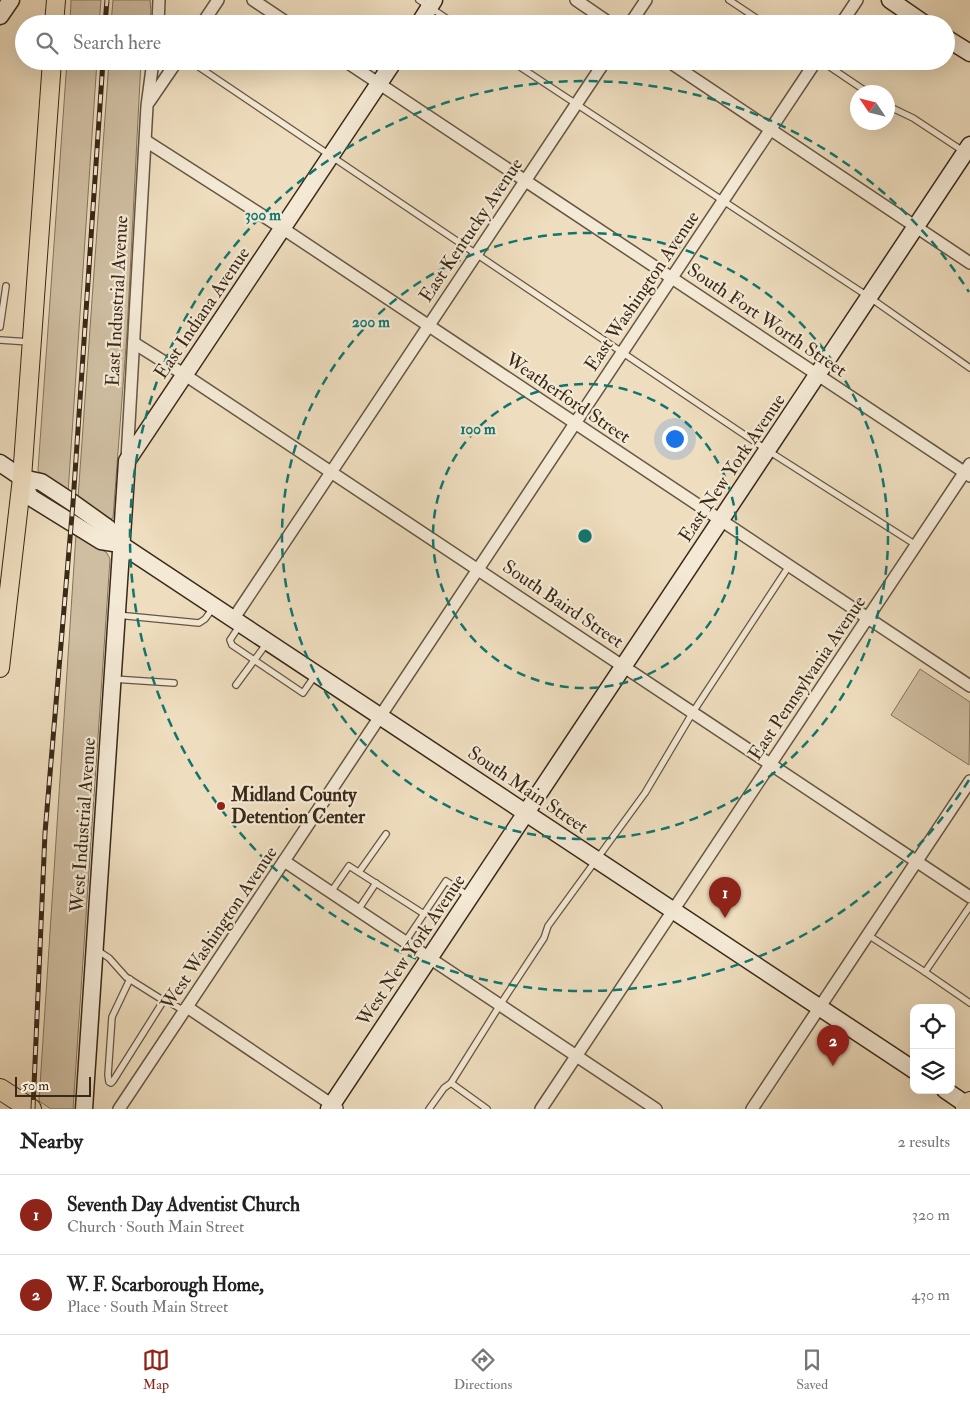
<!DOCTYPE html>
<html lang="en">
<head>
<meta charset="utf-8">
<style>
	body { margin:0; font-family:"IM FELL Double Pica",serif; background:#f6f6f6; color:#222 }
	.controls { position:absolute; right:15px; bottom:15px; display:grid; overflow:hidden; border-radius:10px; box-shadow:0 5px 20px #0002 }
	.controls button { width:45px; height:45px; display:grid; place-items:center; padding:0; border:0; border-bottom:1px solid #e0e0e0; background:#fff; color:#222; font:25px sans-serif }
	.compass { position:absolute; left:850px; top:85px; width:45px; height:45px; border-radius:50%; background:#fff; box-shadow:0 5px 20px #0002; rotate:305deg }
	.scale { position:absolute; left:15px; bottom:12px; width:76px; box-sizing:border-box; padding-left:5px; border:2px solid #392918; border-top:0; font-size:14px; line-height:18px; white-space:nowrap; color:#392918; -webkit-text-stroke:4px #f4e9d5; paint-order:stroke }
	.you { position:absolute; left:674px; top:438px; width:18px; height:18px; margin:-12px; border:4px solid #fff; border-radius:50%; background:#1a73e8; box-shadow:0 0 0 8px #1a73e833 }
	.badge { display:grid; place-items:center; width:32px; height:32px; border-radius:50%; background:#8f2418; color:#fff; font-size:16px; font-weight:700 }
	.pin { position:absolute; translate:-50% -41px; filter:drop-shadow(0 1px 2px #0008) }
	.pin::after { content:''; position:absolute; top:26px; width:18px; height:15px; background:inherit; clip-path:polygon(0 0,100% 0,50% 100%) }
	.list { margin:0; padding:0; list-style:none }
	h2 { display:flex; justify-content:space-between; align-items:center; height:65px; margin:0; padding:0 20px; font-size:21px }
	h2 small { font-size:16px; font-weight:400; color:#767676 }
	.list li { display:grid; grid-template-columns:32px 1fr auto; gap:15px; align-items:center; box-sizing:border-box; height:80px; padding:0 20px; border-top:1px solid #e0e0e0 }
	.list b { display:block; font-size:19px; white-space:nowrap }
	.list p { margin:0; font-size:16px; white-space:nowrap; color:#767676 }
	.list em { font-size:16px; font-style:normal; color:#767676 }
	.icon { flex:none; width:28px; height:28px; fill:none; stroke:currentColor; stroke-width:2; stroke-linecap:round; stroke-linejoin:round }
	.map { position:relative; flex:none; width:970px; height:1109px; overflow:hidden }
	.search { position:absolute; background:#fff; box-shadow:0 5px 20px #0002; left:15px; right:15px; top:15px; height:55px; display:flex; align-items:center; gap:12px; box-sizing:border-box; padding:0 18px; border-radius:28px; color:#767676; font-size:19px }
	.sheet { height:225px; background:#fff }
	nav { display:flex; justify-content:space-around; align-items:center; box-sizing:border-box; height:70px; border-top:1px solid #e0e0e0; background:#fff; font-size:14px; color:#767676 }
	nav a { display:grid; justify-items:center; gap:2px }
	nav .on { color:#8f2418 }
	.map>svg:first-child { display:block }
	.green { fill:#cfbea2; stroke:#84745d }
	.lines { fill:none; stroke-linecap:round; stroke-linejoin:round }
	.lane-casing { stroke:#665642; stroke-width:8 }
	.street-casing { stroke:#665642; stroke-width:14 }
	.secondary-casing { stroke:#392918; stroke-width:19 }
	.primary-casing { stroke:#392918; stroke-width:20 }
	.highway-casing { stroke:#392918; stroke-width:22 }
	.lane { stroke:#f4e9d5; stroke-width:5.5 }
	.street { stroke:#f4e9d5; stroke-width:11 }
	.secondary { stroke:#f4e9d5; stroke-width:16 }
	.primary { stroke:#eeddbe; stroke-width:18 }
	.highway { stroke:#eeddbe; stroke-width:20 }
	.rail-casing { stroke:#392918; stroke-width:5 }
	.rail { stroke:#f4e9d5; stroke-width:3; stroke-dasharray:9; stroke-linecap:butt }
	.ring { fill:none; stroke:#0f766e; stroke-width:2.5; stroke-dasharray:9 6 }
	.poi-dot { fill:#8f2418; stroke:#f4e9d5; stroke-width:2 }
	.labels { text-anchor:middle; dominant-baseline:central; stroke-width:4.5; stroke-linejoin:round; paint-order:stroke }
	.street-label { font-size:19px; fill:#392918; stroke:#f4e9d5 }
	.poi-label { font-size:19px; font-weight:bold; fill:#392918; stroke:#f4e9d5; text-anchor:start }
	.centre { fill:#0f766e; stroke:#f4e9d5; stroke-width:2.5 }
	.ring-label { font-size:15px; text-anchor:middle; font-weight:bold; fill:#0f766e; stroke:#f4e9d5; stroke-width:4.5; stroke-linejoin:round; paint-order:stroke }
</style>
</head>
<body>
<div class="map">
<svg width="970" height="1109" viewBox="0 0 970 1109">
	<rect width="100%" height="100%" fill="#eeddbe"/>
	<filter id="stains"><feTurbulence type="fractalNoise" baseFrequency=".004" numOctaves="4"/><feColorMatrix values="0 0 0 0 .2 0 0 0 0 .09 0 0 0 0 .02 0 0 0 .5 -.17"/></filter>
	<radialGradient id="worn" r=".72"><stop offset=".6" stop-color="#630" stop-opacity="0"/><stop offset="1" stop-color="#630" stop-opacity=".3"/></radialGradient>
	<g class="green">
		<polygon points="71,0 101,0 99,24 70,24"/>
		<polygon points="113,0 150,0 151,12 149,24 111,24"/>
		<polygon points="67,61 97,61 68,493 41,475 38,470"/>
		<polygon points="109,61 141,61 127,333 113,518 108,520 78,498"/>
		<polygon points="76,534 107,553 110,559 73,1109 51,1109 39,1101"/>
		<polygon points="920,669 970,702 969,765 891,715"/>
	</g>
	<g class="lines">
		<defs>
			<g id="lane">
				<polyline points="419,0 455,24"/>
				<polyline points="729,0 765,24"/>
				<polyline points="190,61 767,450 916,545"/>
				<polyline points="511,61 869,297 970,368"/>
				<polyline points="821,61 867,92"/>
				<polyline points="888,106 913,118 963,151"/>
				<polyline points="0,327 6,286"/>
				<polyline points="0,340 30,342"/>
				<polyline points="117,615 199,623 205,619 213,608"/>
				<polyline points="240,625 230,640 232,645 303,693 316,674"/>
				<polyline points="113,679 174,683"/>
				<polyline points="236,685 267,643"/>
				<polyline points="359,872 386,834"/>
				<polyline points="331,892 349,866 424,914"/>
				<polyline points="358,910 376,883"/>
				<polyline points="868,935 925,972 970,906"/>
				<polyline points="405,942 446,881 469,896"/>
				<polyline points="97,950 109,958 126,977 161,999 171,1003 184,1011"/>
				<polyline points="925,972 970,1003"/>
				<polyline points="130,979 112,1017 108,1075 109,1082 111,1083 113,1081 164,1000"/>
				<polyline points="451,1083 487,1109"/>
				<polyline points="429,1109 444,1088 451,1083 500,1005 544,938 548,926 645,793 693,712 789,566"/>
			</g>
			<g id="street">
				<polyline points="253,0 289,24"/>
				<polyline points="576,0 611,24"/>
				<polyline points="158,24 159,0"/>
				<polyline points="202,24 218,0"/>
				<polyline points="630,24 646,0"/>
				<polyline points="841,24 857,0"/>
				<polyline points="345,61 970,476"/>
				<polyline points="668,61 970,263"/>
				<polyline points="149,102 177,61"/>
				<polyline points="146,141 282,228 970,686"/>
				<polyline points="134,343 185,375 970,897"/>
				<polyline points="127,459 147,106 153,61"/>
				<polyline points="234,618 605,61"/>
				<polyline points="284,861 656,1109"/>
				<polyline points="187,1007 337,1108"/>
				<polyline points="119,1109 816,61"/>
				<polyline points="541,1109 970,464"/>
				<polyline points="752,1109 970,781"/>
			</g>
			<g id="secondary">
				<polyline points="890,0 925,24"/>
				<polyline points="0,16 11,0"/>
				<polyline points="419,24 434,0"/>
				<polyline points="946,38 970,53"/>
				<polyline points="0,463 22,478 41,482 73,503 108,528 120,544 914,1070"/>
				<polyline points="22,478 30,497 101,541 120,544"/>
				<polyline points="945,1090 970,1107"/>
				<polyline points="84,1109 127,461 394,61"/>
				<polyline points="329,1109 970,145"/>
			</g>
			<g id="primary">
				<polyline points="54,24 56,0"/>
				<polyline points="0,668 22,478 52,61"/>
				<polyline points="965,1109 970,1101"/>
			</g>
			<polyline id="highway" points="0,1089 31,1109"/>
		</defs>
		<use href="#lane" class="lane-casing"/>
		<use href="#street" class="street-casing"/>
		<use href="#secondary" class="secondary-casing"/>
		<use href="#primary" class="primary-casing"/>
		<use href="#highway" class="highway-casing"/>
		<use href="#lane" class="lane"/>
		<use href="#street" class="street"/>
		<use href="#secondary" class="secondary"/>
		<use href="#primary" class="primary"/>
		<use href="#highway" class="highway"/>
		<defs>
			<g id="rail">
				<polyline points="105,24 107,0"/>
				<polyline points="33,1109 45,833 73,503 103,61"/>
			</g>
		</defs>
		<use href="#rail" class="rail-casing"/>
		<use href="#rail" class="rail"/>
	</g>
	<g class="ring">
		<circle cx="585" cy="536" r="152"/>
		<circle cx="585" cy="536" r="303"/>
		<path d="M969 780A455 455 0 1 1 969 292"/>
	</g>
	<circle class="poi-dot" cx="221" cy="806" r="5"/>
	<g class="labels">
		<g class="street-label">
			<text transform="translate(471 230) rotate(-56)">East Kentucky Avenue</text>
			<text transform="translate(642 291) rotate(-56)">East Washington Avenue</text>
			<text transform="translate(117 301) rotate(-87)">East Industrial Avenue</text>
			<text transform="translate(202 313) rotate(-56)">East Indiana Avenue</text>
			<text transform="translate(767 320) rotate(34)">South Fort Worth Street</text>
			<text transform="translate(568 398) rotate(34)">Weatherford Street</text>
			<text transform="translate(732 468) rotate(-56)">East New York Avenue</text>
			<text transform="translate(563 604) rotate(34)">South Baird Street</text>
			<text transform="translate(807 678) rotate(-56)">East Pennsylvania Avenue</text>
			<text transform="translate(528 790) rotate(34)">South Main Street</text>
			<text transform="translate(83 825) rotate(-86)">West Industrial Avenue</text>
			<text transform="translate(219 928) rotate(-56)">West Washington Avenue</text>
			<text transform="translate(411 950) rotate(-56)">West New York Avenue</text>
		</g>
		<g class="poi-label">
			<text x="231" y="795">Midland County<tspan x="231" dy="22">Detention Center</tspan></text>
		</g>
	</g>
	<circle cx="585" cy="536" r="8" class="centre"/>
	<g class="ring-label">
		<text x="263" y="220">300 m</text>
		<text x="371" y="327">200 m</text>
		<text x="478" y="434">100 m</text>
	</g>
	<rect width="100%" height="100%" filter="url(#stains)"/>
	<rect width="100%" height="100%" fill="url(#worn)"/>
</svg>
<div class="controls">
<button><svg class="icon" aria-label="locate" viewBox="0 0 24 24"><circle cx="12" cy="12" r="6"/><path d="M12 2v4M12 18v4M2 12h4M18 12h4"/></svg></button>
<button><svg class="icon" aria-label="layers" viewBox="0 0 24 24"><path d="M12 4l9 5-9 5-9-5zM3 14l9 5 9-5"/></svg></button>
</div>
<svg class="compass" viewBox="-18 -18 36 36"><path d="M0-13l5 13h-10z" fill="#e53935"/><path d="M0 13l5-13h-10z" fill="#767676"/></svg>
<div class="scale">50 m</div>
<div class="you"></div>
<div class="pin badge" style="left:725px;top:918px">1</div>
<div class="pin badge" style="left:833px;top:1066px">2</div>
<div class="search"><svg class="icon" aria-label="search" viewBox="0 0 24 24"><circle cx="10" cy="10" r="6"/><path d="M15 15l6 6"/></svg>Search here</div>
</div>
<section class="sheet">
<h2>Nearby<small>2 results</small></h2>
<ul class="list">
<li><span class="badge">1</span><div><b>Seventh Day Adventist Church</b><p>Church · South Main Street</p></div><em>320 m</em></li>
<li><span class="badge">2</span><div><b>W. F. Scarborough Home,</b><p>Place · South Main Street</p></div><em>430 m</em></li>
</ul>
</section>
<nav>
<a class="on"><svg class="icon" aria-label="map" viewBox="0 0 24 24"><path d="M3 6l6-2 6 2 6-2v14l-6 2-6-2-6 2zM9 4v14M15 6v14"/></svg>Map</a>
<a><svg class="icon" aria-label="directions" viewBox="0 0 24 24"><path d="M12 3l9 9-9 9-9-9zM9 14v-3h6M13 9l2 2-2 2"/></svg>Directions</a>
<a><svg class="icon" aria-label="saved" viewBox="0 0 24 24"><path d="M7 4h10v16l-5-4-5 4z"/></svg>Saved</a>
</nav>
</body>
</html>
